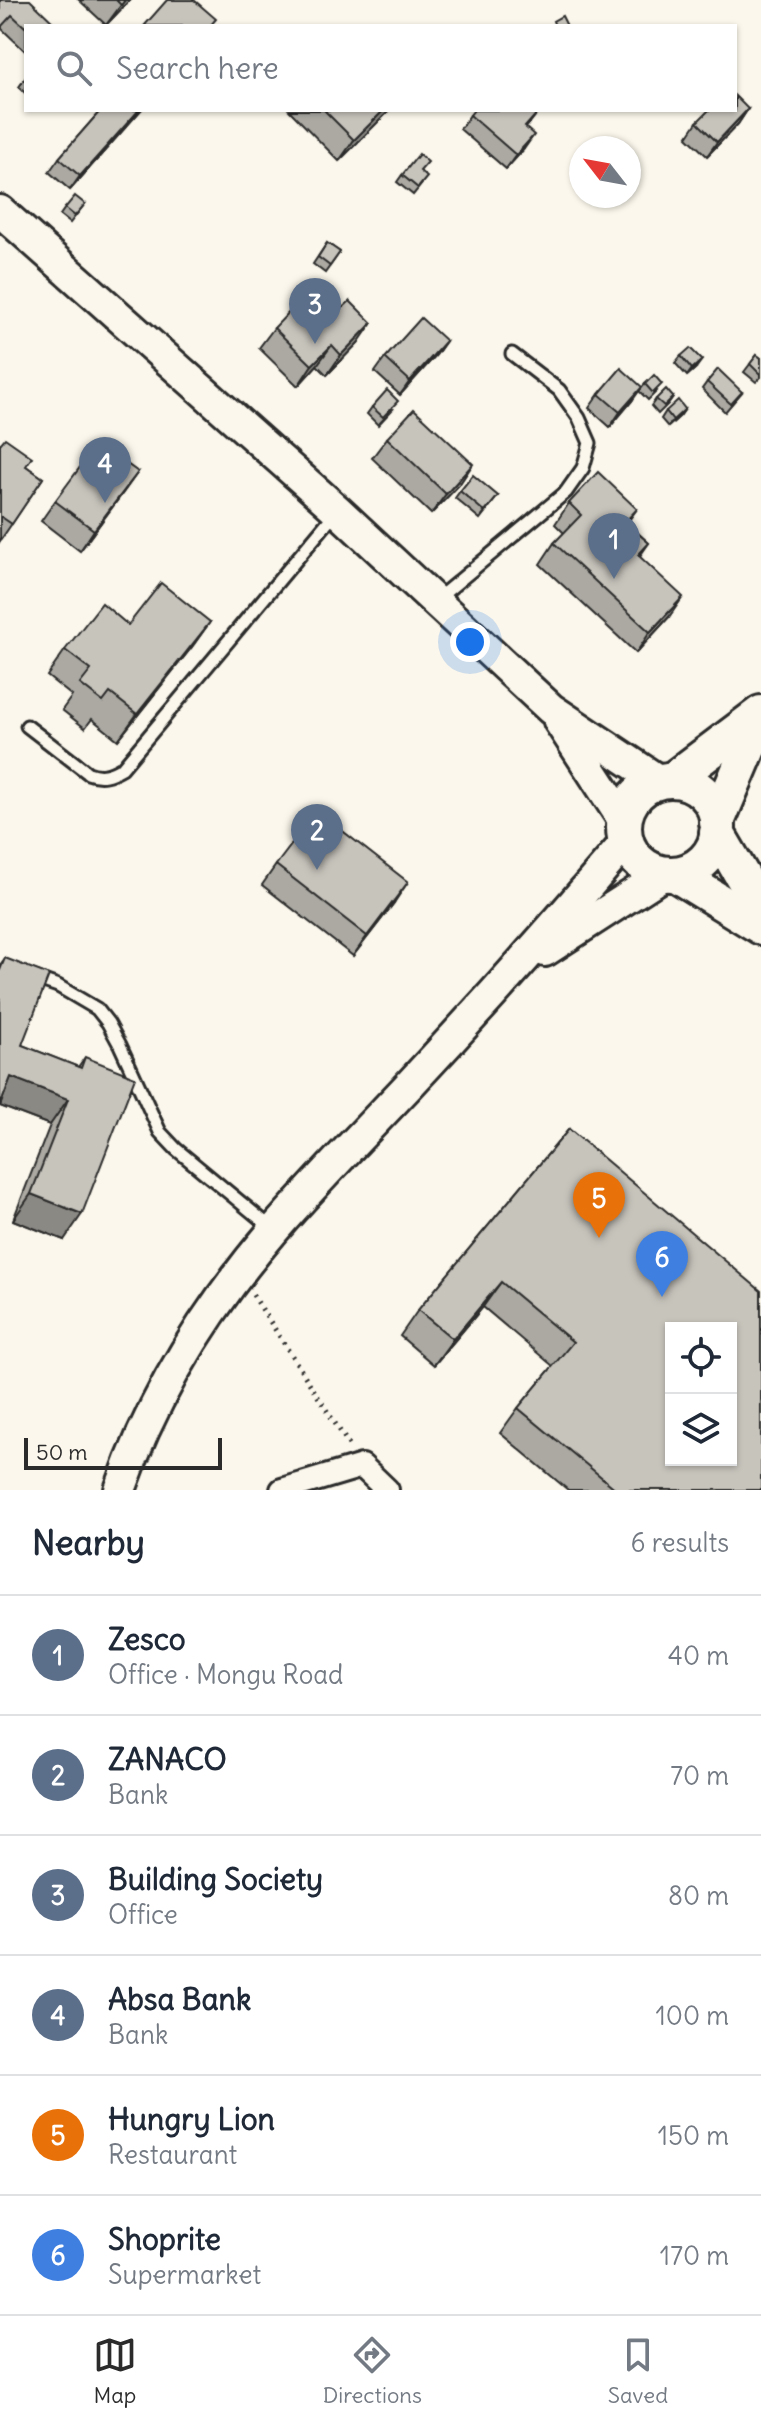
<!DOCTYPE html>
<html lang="en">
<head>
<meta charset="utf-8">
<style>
	body { margin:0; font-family:Delius,sans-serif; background:#f2f2f3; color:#1f2937 }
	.controls { position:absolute; right:24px; bottom:24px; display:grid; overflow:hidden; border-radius:0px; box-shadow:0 2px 6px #0004 }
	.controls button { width:72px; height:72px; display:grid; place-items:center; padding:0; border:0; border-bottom:2px solid #e0e1e3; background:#fff; color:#1f2937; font:40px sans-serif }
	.compass { position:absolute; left:569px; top:136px; width:72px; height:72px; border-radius:50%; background:#fff; box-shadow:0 2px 6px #0004; rotate:301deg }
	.scale { position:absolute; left:24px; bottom:20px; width:198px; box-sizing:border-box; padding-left:8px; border:4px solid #2b2b2b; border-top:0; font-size:22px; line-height:28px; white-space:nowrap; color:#2b2b2b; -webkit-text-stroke:6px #fbf7ec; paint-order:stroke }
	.you { position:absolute; left:470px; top:642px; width:28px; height:28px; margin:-20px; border:6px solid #fff; border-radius:50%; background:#1a73e8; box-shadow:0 0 0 12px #1a73e833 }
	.badge { display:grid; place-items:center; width:52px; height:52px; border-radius:50%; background:#2b2b2b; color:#fff; font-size:26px; font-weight:700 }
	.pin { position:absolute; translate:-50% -66px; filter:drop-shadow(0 2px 4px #0008) }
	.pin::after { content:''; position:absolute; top:42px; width:28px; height:24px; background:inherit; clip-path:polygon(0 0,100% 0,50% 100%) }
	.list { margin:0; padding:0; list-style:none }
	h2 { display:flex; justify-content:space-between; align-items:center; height:104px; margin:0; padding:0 32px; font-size:34px }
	h2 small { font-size:26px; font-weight:400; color:#747a83 }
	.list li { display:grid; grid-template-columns:52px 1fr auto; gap:24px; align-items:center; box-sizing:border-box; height:120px; padding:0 32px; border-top:2px solid #e0e1e3 }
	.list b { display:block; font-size:30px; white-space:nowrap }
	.list p { margin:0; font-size:26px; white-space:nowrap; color:#747a83 }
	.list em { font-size:26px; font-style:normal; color:#747a83 }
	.icon { flex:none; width:44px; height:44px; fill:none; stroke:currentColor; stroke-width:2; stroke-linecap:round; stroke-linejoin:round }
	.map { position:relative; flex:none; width:761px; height:1490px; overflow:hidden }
	.search { position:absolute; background:#fff; box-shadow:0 2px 6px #0004; left:24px; right:24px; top:24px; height:88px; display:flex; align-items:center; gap:20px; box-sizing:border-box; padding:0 28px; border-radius:0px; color:#747a83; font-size:30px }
	.sheet { height:824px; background:#fff }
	nav { display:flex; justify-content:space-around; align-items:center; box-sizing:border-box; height:112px; border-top:2px solid #e0e1e3; background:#fff; font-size:22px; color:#747a83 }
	nav a { display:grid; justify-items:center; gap:4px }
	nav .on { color:#2b2b2b }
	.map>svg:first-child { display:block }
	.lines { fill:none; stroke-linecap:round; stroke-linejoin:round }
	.lane-casing { stroke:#2b2b2b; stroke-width:17 }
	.street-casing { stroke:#2b2b2b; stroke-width:28 }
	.secondary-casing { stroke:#2b2b2b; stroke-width:36 }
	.primary-casing { stroke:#2b2b2b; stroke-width:40 }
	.path { stroke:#2b2b2b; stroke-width:5; stroke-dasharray:2 6; stroke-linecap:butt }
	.lane { stroke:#fbf7ec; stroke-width:11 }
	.street { stroke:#fbf7ec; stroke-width:22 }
	.secondary { stroke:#fbf7ec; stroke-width:30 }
	.primary { stroke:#fbf7ec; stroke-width:34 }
	.wall { fill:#aba9a2; stroke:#2b2b2b; stroke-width:2 }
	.shaded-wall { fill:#8b8984; stroke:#2b2b2b; stroke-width:2 }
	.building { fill:#c7c4bc; stroke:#2b2b2b; stroke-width:2; fill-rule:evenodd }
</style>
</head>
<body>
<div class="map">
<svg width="761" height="1490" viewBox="0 0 761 1490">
	<rect width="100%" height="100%" fill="#fbf7ec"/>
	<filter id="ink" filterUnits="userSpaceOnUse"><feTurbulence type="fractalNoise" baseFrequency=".0125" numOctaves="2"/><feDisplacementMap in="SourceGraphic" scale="16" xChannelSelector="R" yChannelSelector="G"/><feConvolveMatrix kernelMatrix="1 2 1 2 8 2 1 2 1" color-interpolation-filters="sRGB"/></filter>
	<g filter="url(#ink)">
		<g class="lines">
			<defs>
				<g id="lane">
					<polyline points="436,600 566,492 583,468 590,443 579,418 559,390 512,354"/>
					<path d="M27,726l61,47c13,5 22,2 34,-5l215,-257"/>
					<polyline points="35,978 58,986 97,1009 108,1023 120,1045 160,1132 176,1149 274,1230"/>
				</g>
				<polyline id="street" points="282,1490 362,1466 387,1490"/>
				<g id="secondary">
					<polyline points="0,211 337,510 551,709 659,781"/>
					<polyline points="559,721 624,821"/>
					<polyline points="545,951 664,874"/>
					<path d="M120,1490c33,-95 89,-184 154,-260 44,-51 92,-99 137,-147 74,-79 145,-159 215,-241"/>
				</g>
				<g id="primary">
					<polyline points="672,780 761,713"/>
					<circle cx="671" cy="827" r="47"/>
					<polyline points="717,822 761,718"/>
					<polyline points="717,833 761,908"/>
					<polyline points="675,874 761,927"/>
				</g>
			</defs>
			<use href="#lane" class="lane-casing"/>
			<use href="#street" class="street-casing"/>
			<use href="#secondary" class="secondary-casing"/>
			<use href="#primary" class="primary-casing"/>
			<polyline class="path" points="253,1295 349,1445"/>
			<use href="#lane" class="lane"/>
			<use href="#street" class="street"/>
			<use href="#secondary" class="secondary"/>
			<use href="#primary" class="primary"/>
		</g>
		<g class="wall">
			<polygon points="0,0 26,26 26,52 2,29"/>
			<polygon points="79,0 130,0 106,25"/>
			<polygon points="26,77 26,94 19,87"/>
			<polygon points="748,109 738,124 707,156 687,137 697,122"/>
			<polygon points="101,110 141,110 70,190 49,172 59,158"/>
			<polygon points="289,110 390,110 339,161"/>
			<polygon points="540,110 526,128 524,149 506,169 460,129 470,115"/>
			<polygon points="421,172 422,184 413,195 397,182 402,175"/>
			<polygon points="85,204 70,223 60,215 65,208"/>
			<polygon points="327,243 340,252 325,273 313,264"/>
			<polygon points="274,328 358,343 327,375 317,365 298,386 259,348"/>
			<polygon points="446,341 436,355 400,395 375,372 385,358"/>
			<polygon points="757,355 761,358 761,377 756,382 744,372"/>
			<polygon points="681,356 696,368 687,376 675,363"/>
			<polygon points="707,382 742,392 725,412 702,389"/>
			<polygon points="645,384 657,391 648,400 639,391"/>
			<polygon points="599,394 632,401 610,427 589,408"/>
			<polygon points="673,397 668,404 658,414 651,406 656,399"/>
			<polygon points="372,407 393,409 378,425 367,414"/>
			<polygon points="685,409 680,416 668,427 661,419 666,411"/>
			<polygon points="387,438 459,485 431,514 372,458"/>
			<polygon points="0,444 26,466 43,478 0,541"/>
			<polygon points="138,472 80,551 41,521 55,501"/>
			<polygon points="460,491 498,496 480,519 455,498"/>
			<polygon points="569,503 637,509 627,523 649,543 640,556 669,617 636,653 540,564 554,543 564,533 555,524"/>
			<polygon points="210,622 192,647 118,740 92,719 85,728 62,710 72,696 47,676 65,650 128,625"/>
			<polygon points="276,865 394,903 353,956 262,885"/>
			<polygon points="5,958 22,1045 78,1067 85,1057 64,1240 13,1220 50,1125 0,1106 0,965"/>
			<polygon points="569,1129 761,1490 568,1490 500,1433 518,1408 553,1366 483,1307 434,1365 400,1336 418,1310"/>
		</g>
		<g class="shaded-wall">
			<polygon points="125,0 130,0 106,25 121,5"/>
			<polygon points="748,109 738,124 707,156 717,142"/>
			<polygon points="139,110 141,110 70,190 80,176"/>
			<polygon points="384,110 390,110 339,161 354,140"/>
			<polygon points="534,135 524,149 506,169 516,155"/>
			<polygon points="372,323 358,343 327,375 341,355"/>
			<polygon points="446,341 436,355 400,395 410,381"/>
			<polygon points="332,345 317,365 298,386 312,365"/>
			<polygon points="702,360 696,368 687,376 692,369"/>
			<polygon points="642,387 632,401 610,427 620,412"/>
			<polygon points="685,409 680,416 668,427 673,420"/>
			<polygon points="473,464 459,485 431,514 446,494"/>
			<polygon points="138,472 123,493 80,551 94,530"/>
			<polygon points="683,597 669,617 636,653 650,632"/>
			<polygon points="210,622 192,647 118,740 137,714"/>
			<polygon points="408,882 394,903 353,956 367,936"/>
			<polygon points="11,1077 68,1099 50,1125 0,1106"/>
			<polygon points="31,1194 82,1214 64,1240 13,1220"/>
			<polygon points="501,1282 483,1307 434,1365 453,1339"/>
		</g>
		<g class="building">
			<polygon points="0,0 30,0 57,26 26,26 26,28 12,15 0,28"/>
			<polygon points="116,0 125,0 121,5"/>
			<polygon points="167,0 194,0 216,19 210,26 144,26"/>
			<polygon points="562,16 567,26 555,26 553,21"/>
			<polygon points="735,96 748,109 717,142 697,122 709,110 735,110"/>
			<polygon points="101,110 139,110 80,176 59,158"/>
			<polygon points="324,110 384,110 354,140"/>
			<polygon points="474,110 540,110 525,127 534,135 516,155 470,115"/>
			<polygon points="419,154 428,162 420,171 427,177 418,188 402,175"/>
			<polygon points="75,196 85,204 75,216 65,208"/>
			<polygon points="327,243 340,252 330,266 318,257"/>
			<polygon points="314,286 339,311 350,301 372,323 341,355 332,345 312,365 274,328"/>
			<polygon points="421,318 446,341 410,381 385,358"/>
			<polygon points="690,348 702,360 692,369 681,356"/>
			<polygon points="757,355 761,358 761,375 750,364"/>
			<polygon points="621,368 642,387 620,412 599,394"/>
			<polygon points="718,369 742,392 731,404 707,382"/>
			<polygon points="654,375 662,384 653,393 645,384"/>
			<polygon points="666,389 673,397 664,406 656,399"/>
			<polygon points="387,390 398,401 383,417 372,407"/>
			<polygon points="678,400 685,409 673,420 666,411"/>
			<polygon points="414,409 473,464 446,494 387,438"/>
			<polygon points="5,438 32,457 26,466 43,478 12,524 0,516 0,444"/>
			<polygon points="98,443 138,472 94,530 55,501"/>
			<polygon points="598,472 637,509 625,522 649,543 638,555 683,597 650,632 554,543 581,515 569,503"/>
			<polygon points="473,475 498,496 485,512 460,491"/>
			<polygon points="161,583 210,622 137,714 110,693 103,702 80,684 91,670 65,650 102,603 128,625"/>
			<polygon points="317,811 408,882 367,936 276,865"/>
			<polygon points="5,958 49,975 22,1045 81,1068 85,1057 135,1077 82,1214 31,1194 68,1099 11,1077 0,1106 0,970"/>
			<path d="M569,1129l192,162v199h-144l-99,-82 55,-66 -72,-60 -48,57 -35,-29zM671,1328h60v132h-60z"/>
		</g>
	</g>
</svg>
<div class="controls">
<button><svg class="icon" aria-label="locate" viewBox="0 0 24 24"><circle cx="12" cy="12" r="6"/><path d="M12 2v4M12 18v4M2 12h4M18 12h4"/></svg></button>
<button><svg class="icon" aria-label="layers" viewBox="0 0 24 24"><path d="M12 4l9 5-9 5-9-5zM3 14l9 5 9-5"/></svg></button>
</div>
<svg class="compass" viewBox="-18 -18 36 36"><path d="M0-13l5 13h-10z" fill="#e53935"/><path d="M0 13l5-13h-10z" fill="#747a83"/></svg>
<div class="scale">50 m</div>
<div class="you"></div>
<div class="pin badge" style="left:614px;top:579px;background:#5c6f8a">1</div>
<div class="pin badge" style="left:317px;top:870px;background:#5c6f8a">2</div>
<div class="pin badge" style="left:315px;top:344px;background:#5c6f8a">3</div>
<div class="pin badge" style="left:105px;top:503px;background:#5c6f8a">4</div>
<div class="pin badge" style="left:599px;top:1238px;background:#e8710a">5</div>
<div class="pin badge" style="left:662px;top:1297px;background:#3f7fe0">6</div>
<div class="search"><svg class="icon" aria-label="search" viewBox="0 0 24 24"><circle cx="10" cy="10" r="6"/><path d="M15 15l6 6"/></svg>Search here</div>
</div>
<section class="sheet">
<h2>Nearby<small>6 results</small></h2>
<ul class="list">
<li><span class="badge" style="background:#5c6f8a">1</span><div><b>Zesco</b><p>Office · Mongu Road</p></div><em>40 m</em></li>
<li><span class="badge" style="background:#5c6f8a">2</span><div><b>ZANACO</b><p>Bank</p></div><em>70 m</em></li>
<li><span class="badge" style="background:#5c6f8a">3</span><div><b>Building Society</b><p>Office</p></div><em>80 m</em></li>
<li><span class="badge" style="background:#5c6f8a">4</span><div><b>Absa Bank</b><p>Bank</p></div><em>100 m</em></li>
<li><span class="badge" style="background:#e8710a">5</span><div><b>Hungry Lion</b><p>Restaurant</p></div><em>150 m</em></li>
<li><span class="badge" style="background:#3f7fe0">6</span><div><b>Shoprite</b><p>Supermarket</p></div><em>170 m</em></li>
</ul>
</section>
<nav>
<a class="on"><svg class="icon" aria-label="map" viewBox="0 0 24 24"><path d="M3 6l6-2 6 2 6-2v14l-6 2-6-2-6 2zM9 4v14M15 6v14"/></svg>Map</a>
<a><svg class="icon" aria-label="directions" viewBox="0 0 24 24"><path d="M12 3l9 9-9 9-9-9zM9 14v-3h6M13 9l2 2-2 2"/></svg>Directions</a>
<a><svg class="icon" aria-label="saved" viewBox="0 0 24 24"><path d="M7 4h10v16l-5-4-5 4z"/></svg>Saved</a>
</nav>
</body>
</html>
